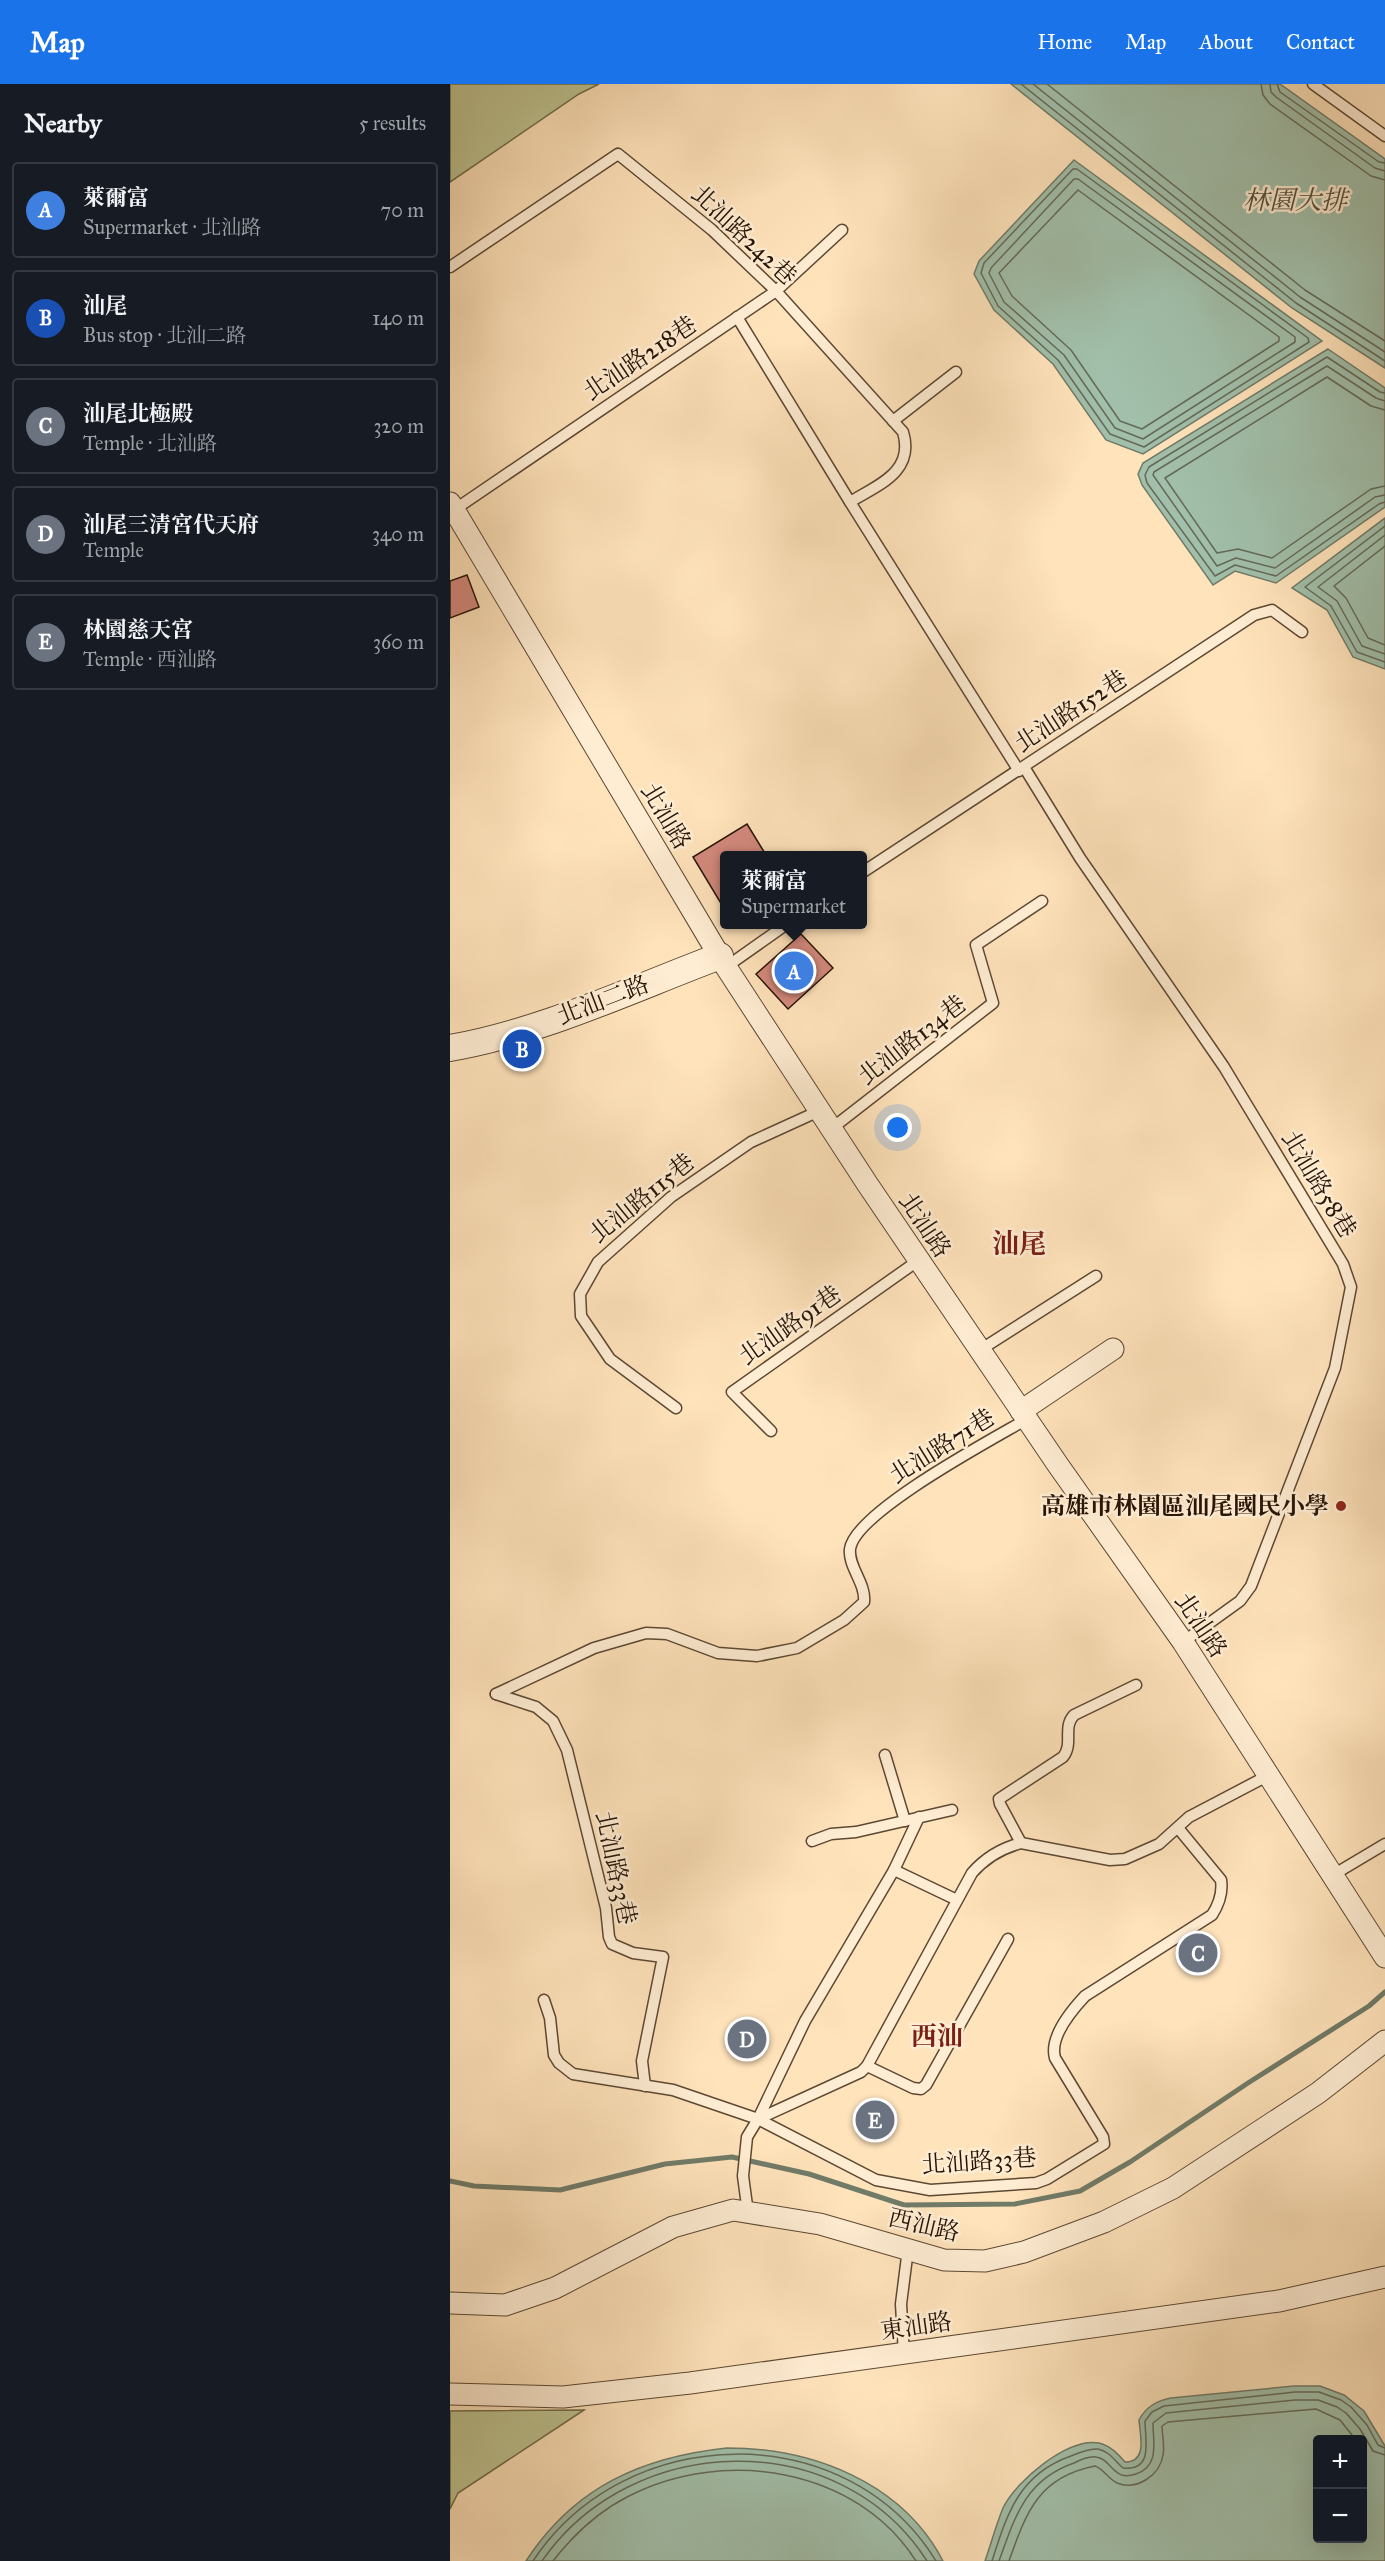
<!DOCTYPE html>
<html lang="en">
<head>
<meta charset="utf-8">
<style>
	body { margin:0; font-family:"IM FELL Great Primer","Noto Serif TC",serif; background:#20242c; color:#f1f3f6 }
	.controls { position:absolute; right:18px; bottom:18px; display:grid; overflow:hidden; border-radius:6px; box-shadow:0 6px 24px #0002 }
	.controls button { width:54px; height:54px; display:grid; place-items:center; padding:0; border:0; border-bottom:2px solid #363941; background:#171b24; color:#f1f3f6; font:30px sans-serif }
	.you { position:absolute; left:448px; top:1044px; width:21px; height:21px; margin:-15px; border:4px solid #fff; border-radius:50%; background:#1a73e8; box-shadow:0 0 0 9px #1a73e833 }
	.badge { display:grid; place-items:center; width:39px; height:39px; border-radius:50%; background:#1a73e8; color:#fff; font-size:20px; font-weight:700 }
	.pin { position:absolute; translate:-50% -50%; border:3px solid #fff; box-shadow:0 2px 6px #0006 }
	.popup { position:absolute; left:270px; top:767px; width:147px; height:78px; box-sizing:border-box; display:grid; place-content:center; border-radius:6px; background:#171b24; filter:drop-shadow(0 2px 4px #0005); font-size:20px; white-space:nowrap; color:#9ea1a6 }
	.popup b { font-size:22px; color:#f1f3f6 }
	.popup::after { content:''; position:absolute; left:50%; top:100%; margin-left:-12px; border:12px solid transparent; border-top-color:#171b24 }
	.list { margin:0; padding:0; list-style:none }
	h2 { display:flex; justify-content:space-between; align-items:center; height:78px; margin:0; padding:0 24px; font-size:26px }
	h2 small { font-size:20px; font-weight:400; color:#9ea1a6 }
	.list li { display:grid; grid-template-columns:39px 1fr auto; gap:18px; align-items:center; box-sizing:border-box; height:96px; margin:0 12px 12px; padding:0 12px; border:2px solid #363941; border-radius:6px }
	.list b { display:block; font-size:22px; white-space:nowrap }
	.list p { margin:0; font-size:20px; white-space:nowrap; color:#9ea1a6 }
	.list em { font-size:20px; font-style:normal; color:#9ea1a6 }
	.map { position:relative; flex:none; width:935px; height:2477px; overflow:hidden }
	header { display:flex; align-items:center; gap:36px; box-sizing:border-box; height:84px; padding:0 30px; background:#1a73e8; color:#fff }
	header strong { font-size:28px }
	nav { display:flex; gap:33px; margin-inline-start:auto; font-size:21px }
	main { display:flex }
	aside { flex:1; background:#171b24 }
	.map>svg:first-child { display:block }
	.green { fill:#bec492; stroke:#726c4c; stroke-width:1.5 }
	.water { fill:#a1bfaa; stroke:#707b68; stroke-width:1.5; fill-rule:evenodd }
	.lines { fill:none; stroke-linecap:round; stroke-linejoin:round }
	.shore { stroke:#646a58; stroke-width:1.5 }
	.stream { stroke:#707b68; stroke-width:5 }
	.building { fill:#d3897d; stroke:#271406; stroke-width:1.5 }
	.service-casing { stroke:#5d4833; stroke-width:13 }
	.minor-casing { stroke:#5d4833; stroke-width:23 }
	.tertiary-casing { stroke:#5d4833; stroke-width:28 }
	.service { stroke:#ffedd3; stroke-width:10 }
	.minor { stroke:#ffedd3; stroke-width:21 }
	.tertiary { stroke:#ffedd3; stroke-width:26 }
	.poi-dot { fill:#8f2418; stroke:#ffedd3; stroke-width:2 }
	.labels { text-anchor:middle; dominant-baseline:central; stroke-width:5; stroke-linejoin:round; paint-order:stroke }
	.street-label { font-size:24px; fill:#271406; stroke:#ffedd3 }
	.poi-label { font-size:24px; font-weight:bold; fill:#271406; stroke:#ffedd3; text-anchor:end }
	.water-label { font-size:26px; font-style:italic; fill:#52503f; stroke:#ffedd3 }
	.neighbourhood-label { font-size:26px; font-weight:bold; fill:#7a1f14; stroke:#ffedd3 }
	.quarter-label { font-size:27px; font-weight:bold; fill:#7a1f14; stroke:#ffedd3 }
</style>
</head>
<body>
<header>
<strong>Map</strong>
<nav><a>Home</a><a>Map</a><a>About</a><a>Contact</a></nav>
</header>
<main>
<aside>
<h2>Nearby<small>5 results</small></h2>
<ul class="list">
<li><span class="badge" style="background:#3f7fe0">A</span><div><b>萊爾富</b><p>Supermarket · 北汕路</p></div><em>70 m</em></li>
<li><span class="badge" style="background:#1a4fb4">B</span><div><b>汕尾</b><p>Bus stop · 北汕二路</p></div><em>140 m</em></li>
<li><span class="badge" style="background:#6b7280">C</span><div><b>汕尾北極殿</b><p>Temple · 北汕路</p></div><em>320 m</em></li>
<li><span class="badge" style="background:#6b7280">D</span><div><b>汕尾三清宮代天府</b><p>Temple</p></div><em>340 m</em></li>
<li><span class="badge" style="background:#6b7280">E</span><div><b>林園慈天宮</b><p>Temple · 西汕路</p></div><em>360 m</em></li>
</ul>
</aside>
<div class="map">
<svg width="935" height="2477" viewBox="0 0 935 2477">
	<rect width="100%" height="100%" fill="#ffe3bb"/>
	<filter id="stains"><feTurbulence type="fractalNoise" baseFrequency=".00333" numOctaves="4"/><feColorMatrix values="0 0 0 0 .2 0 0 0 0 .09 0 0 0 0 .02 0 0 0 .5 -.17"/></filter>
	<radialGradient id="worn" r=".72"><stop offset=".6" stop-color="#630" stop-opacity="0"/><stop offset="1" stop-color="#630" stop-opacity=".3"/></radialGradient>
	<g class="green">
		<polygon points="0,0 149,0 129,10 0,98"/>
		<polygon points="134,2326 8,2409 0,2425 0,2327"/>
	</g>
	<g class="water">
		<polygon points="561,0 830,0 935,75 935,284 842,224"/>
		<polygon points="624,76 872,257 693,370 656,356 603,280 544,226 524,190 529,177"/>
		<polygon points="878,265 935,304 935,423 826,499 785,487 763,501 692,401 688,390 693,379"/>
		<polygon points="935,434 935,585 903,573 877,526 842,504"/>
		<path d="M844,2302h26l24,9 20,16 21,35v115h-400c6,-17 11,-36 18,-53 13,-27 65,-71 96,-65 12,3 19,11 26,19 23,0 15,-27 14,-42 7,-13 17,-19 32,-22zM868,2356h44v98h-44z"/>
		<path d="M277,2364c85,0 175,34 216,113h-417c48,-74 116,-104 201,-113z"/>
	</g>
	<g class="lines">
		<g class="shore">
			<polyline points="571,0 846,219 935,277"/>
			<polyline points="583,0 850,213 935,268"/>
			<polyline points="597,0 855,206 935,257"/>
			<polyline points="811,0 813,11 820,20 921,92 935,96"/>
			<polyline points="820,0 821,8 826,13 925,84 935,87"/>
			<polyline points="827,0 830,8 929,78 935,79"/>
			<polygon points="623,85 627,85 858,254 859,258 694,363 660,350 608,276 548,222 531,189 534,179"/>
			<polygon points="624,95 628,95 845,253 845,258 693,355 665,344 614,271 554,218 539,189 541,184"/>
			<polygon points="628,106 829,253 829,257 692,345 670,337 621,266 562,212 549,189"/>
			<polyline points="935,309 930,308 877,273 699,383 695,391 697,399 765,492 785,481 826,492 929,420 935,418"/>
			<polyline points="935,317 926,314 877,282 704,388 703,391 767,482 786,474 825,484 925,413 935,411"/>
			<polyline points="935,326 921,322 877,293 715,394 767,469 788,465 822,474 921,405 935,402"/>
			<polyline points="935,442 855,503 881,522 907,568 935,578"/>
			<polyline points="935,451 868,503 887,517 912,562 935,570"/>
			<polyline points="935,462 884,502 896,514 918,554 935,561"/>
			<path d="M83,2477c92,-140 314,-145 403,0"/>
			<path d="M92,2477c90,-130 298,-136 385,0"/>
			<path d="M103,2477c21,-27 46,-50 76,-65 95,-49 228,-28 287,65"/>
			<path d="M542,2477c15,-47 27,-87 79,-105 7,-3 18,-8 27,-7 11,2 17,12 25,19 31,3 22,-28 22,-47l7,-9 12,-6 131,-14h24l22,8 10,7 16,18 11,20 7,3"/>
			<path d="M549,2477c16,-44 26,-81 75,-98 6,-3 15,-7 22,-6 10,1 14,11 22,16 5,4 12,3 18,1 24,-8 17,-32 17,-51l13,-10 129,-13h23l19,7 9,6 14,16 13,22 12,4"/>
			<path d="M559,2477c17,-48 29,-84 86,-95 9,3 13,13 22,17 20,8 43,-8 46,-28 2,-9 -1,-20 -1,-29l6,-4 148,-13 24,11 16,20"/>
		</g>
		<polyline class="stream" points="0,2097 24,2102 110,2106 215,2080 282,2073 359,2090 454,2121 565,2120 630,2107 680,2078 798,1999 919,1922 935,1908"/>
	</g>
	<g class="building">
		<polygon points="17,491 29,523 0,534 0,497"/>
		<polygon points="297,740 316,771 275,771 275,826 243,773"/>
		<polygon points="351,850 383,884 338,925 306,890"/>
	</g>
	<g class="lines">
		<defs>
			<g id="service">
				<polyline points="863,0 935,52"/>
				<path d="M0,183l168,-113 94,76 64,61 127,141c12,40 -25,53 -53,70"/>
				<polyline points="287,233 400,418 569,687"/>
				<polyline points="443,337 506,288"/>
				<polyline points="4,426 326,207 392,146"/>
				<polyline points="574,683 630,774 774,983 893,1180 901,1203 885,1284 801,1502 790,1517 733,1558"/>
				<polyline points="413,788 804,531 822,526 852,548"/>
				<polyline points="276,883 337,840"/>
				<polyline points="381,1045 543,919 526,861 592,817"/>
				<polyline points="530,1266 646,1192"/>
				<polyline points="226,1324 160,1275 131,1232 130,1210 148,1178 221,1113 301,1058 369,1027"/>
				<polyline points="321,1347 282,1308 469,1176"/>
				<path d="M46,1610l98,-46 52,-15 21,1 51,19 39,3 40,-8 47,-28 20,-18c2,-19 -16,-35 -14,-53 5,-37 143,-110 177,-130"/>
				<polyline points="46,1610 86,1623 103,1637 117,1666 156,1824 159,1853 162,1860 183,1869 213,1873 192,1977 195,2002"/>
				<polyline points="435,1671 455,1737"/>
				<polyline points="362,1757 381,1750 406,1748 502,1726"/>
				<path d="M571,1759l-21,-39 -1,-5 64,-42c11,-14 -1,-29 11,-42l62,-30"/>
				<polyline points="444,1786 507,1816"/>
				<polyline points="883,1791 935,1760"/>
				<path d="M94,1916l6,18 4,37 5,8 14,11 100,16 85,29 118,61 54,10 106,-7 11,-4 57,-35 -1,-7 -48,-79c-6,-21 16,-47 30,-62l127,-81c7,-11 11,-22 9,-35l-43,-52"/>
				<polyline points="417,1982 463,2004 471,2005 476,2001 558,1855"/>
				<polyline points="308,2035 355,1937 444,1786 469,1733"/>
				<path d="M298,2129l-5,-37 4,-39 11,-18 103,-47 6,-6 105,-193c13,-15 30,-25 49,-30l89,17 15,-1 34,-15 30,-27 80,-42"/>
				<polyline points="454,2270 451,2220 458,2165"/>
			</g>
			<g id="minor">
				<polyline points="0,419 276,883 418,1101 608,1381 733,1558 935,1873"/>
				<polyline points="571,1327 663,1265"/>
				<polyline points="0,2219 55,2221 105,2204 223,2143 283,2126 370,2140 494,2176 535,2177 574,2168 654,2138 723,2104 868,2009 935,1957"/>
				<polyline points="0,2310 113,2313 240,2299 829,2217 935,2193"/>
			</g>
			<path id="tertiary" d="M0,964c92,-16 182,-59 270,-92"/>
		</defs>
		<use href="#service" class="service-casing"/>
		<use href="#minor" class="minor-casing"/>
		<use href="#tertiary" class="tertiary-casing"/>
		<use href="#service" class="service"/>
		<use href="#minor" class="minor"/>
		<use href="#tertiary" class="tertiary"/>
	</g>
	<circle class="poi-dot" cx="891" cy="1422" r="6"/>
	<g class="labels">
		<g class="street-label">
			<text transform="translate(294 151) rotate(43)">北汕路242巷</text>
			<text transform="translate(190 274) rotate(-34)">北汕路218巷</text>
			<text transform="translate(621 627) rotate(-33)">北汕路152巷</text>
			<text transform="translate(216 732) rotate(59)">北汕路</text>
			<text transform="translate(153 916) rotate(-21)">北汕二路</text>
			<text transform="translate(462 956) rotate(-38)">北汕路134巷</text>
			<text transform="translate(869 1100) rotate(59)">北汕路58巷</text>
			<text transform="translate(192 1114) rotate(-39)">北汕路115巷</text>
			<text transform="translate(475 1141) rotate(56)">北汕路</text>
			<text transform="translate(340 1241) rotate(-35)">北汕路91巷</text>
			<text transform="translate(492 1362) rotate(-32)">北汕路71巷</text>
			<text transform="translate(751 1541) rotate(56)">北汕路</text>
			<text transform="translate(166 1784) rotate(78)">北汕路33巷</text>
			<text transform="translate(529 2077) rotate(-4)">北汕路33巷</text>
			<text transform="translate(474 2141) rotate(13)">西汕路</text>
			<text transform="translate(466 2242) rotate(-8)">東汕路</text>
		</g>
		<g class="poi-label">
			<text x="879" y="1422">高雄市林園區汕尾國民小學</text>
		</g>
		<g class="water-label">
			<text x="845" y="116">林園大排</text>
		</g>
		<g class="neighbourhood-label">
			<text x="487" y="1952">西汕</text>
		</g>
		<g class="quarter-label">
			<text x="569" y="1159">汕尾</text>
		</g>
	</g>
	<rect width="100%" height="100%" filter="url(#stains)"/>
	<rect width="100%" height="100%" fill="url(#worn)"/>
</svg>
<div class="controls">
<button>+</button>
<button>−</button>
</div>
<div class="you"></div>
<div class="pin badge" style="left:344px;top:887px;background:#3f7fe0">A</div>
<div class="popup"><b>萊爾富</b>Supermarket</div>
<div class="pin badge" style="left:72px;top:965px;background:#1a4fb4">B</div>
<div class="pin badge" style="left:748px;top:1869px;background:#6b7280">C</div>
<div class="pin badge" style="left:297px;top:1955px;background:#6b7280">D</div>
<div class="pin badge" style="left:425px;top:2036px;background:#6b7280">E</div>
</div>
</main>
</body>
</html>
